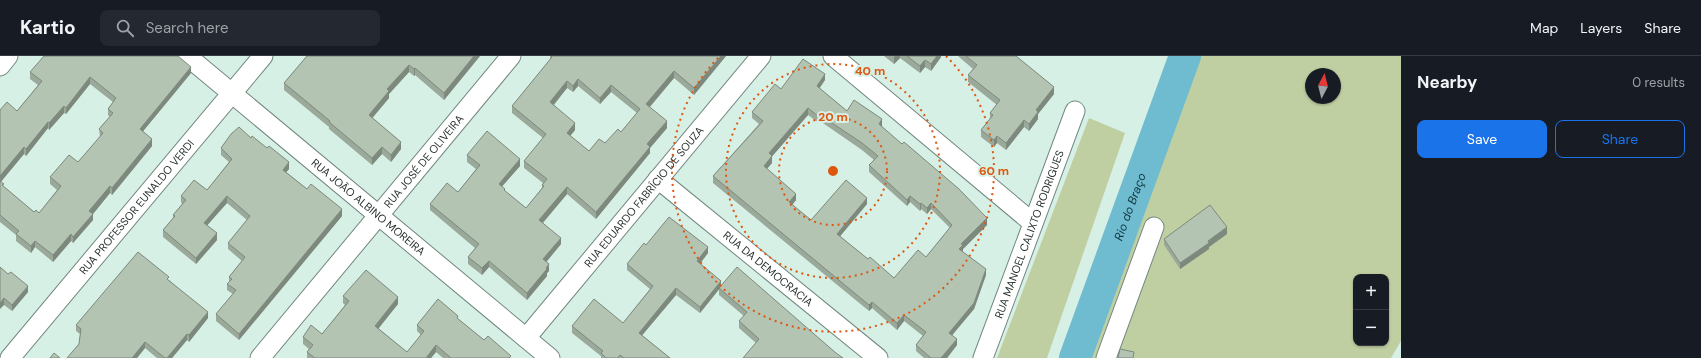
<!DOCTYPE html>
<html lang="en">
<head>
<meta charset="utf-8">
<style>
	body { margin:0; font-family:"DM Sans",sans-serif; background:#242831; color:#f1f3f6 }
	.controls { position:absolute; right:12px; bottom:12px; display:grid; overflow:hidden; border-radius:8px; box-shadow:0 1px 3px #0004 }
	.controls button { width:36px; height:36px; display:grid; place-items:center; padding:0; border:0; border-bottom:1px solid #363941; background:#171b24; color:#f1f3f6; font:20px sans-serif }
	.compass { position:absolute; left:1305px; top:12px; width:36px; height:36px; border-radius:50%; background:#171b24; box-shadow:0 1px 3px #0004; rotate:7deg }
	.list { margin:0; padding:0; list-style:none }
	h2 { display:flex; justify-content:space-between; align-items:center; height:52px; margin:0; padding:0 16px; font-size:17px }
	h2 small { font-size:13px; font-weight:400; color:#9ea1a6 }
	.actions { display:flex; gap:8px; padding:12px 16px }
	.actions a { flex:1; padding:9px 0; border:1px solid #1a73e8; border-radius:8px; text-align:center; font-size:14px; color:#1a73e8 }
	.actions .main { background:#1a73e8; color:#fff }
	.icon { flex:none; width:22px; height:22px; fill:none; stroke:currentColor; stroke-width:2; stroke-linecap:round; stroke-linejoin:round }
	.map { position:relative; flex:none; width:1401px; height:302px; overflow:hidden }
	header { display:flex; align-items:center; gap:24px; box-sizing:border-box; height:56px; padding:0 20px; background:#171b24; border-bottom:1px solid #363941 }
	header strong { font-size:19px }
	nav { display:flex; gap:22px; margin-inline-start:auto; font-size:14px }
	.search { width:280px; height:36px; background:#242831; display:flex; align-items:center; gap:10px; box-sizing:border-box; padding:0 14px; border-radius:8px; color:#9ea1a6; font-size:15px }
	main { display:flex }
	aside { flex:1; background:#171b24 }
	.map>svg:first-child { display:block }
	.green { fill:#c0cfa2; fill-rule:evenodd }
	.lines { fill:none; stroke-linecap:round; stroke-linejoin:round }
	.river { stroke:#6fbcd0; stroke-width:32 }
	.minor-casing { stroke:#72887f; stroke-width:21 }
	.minor { stroke:#fff; stroke-width:19 }
	.wall { fill:#9aa99a; fill-rule:evenodd }
	.shaded-wall { fill:#7d897d }
	.building { fill:#b3c4b3; stroke:#7d897d; fill-rule:evenodd }
	.ring { fill:none; stroke:#de570e; stroke-width:2; stroke-dasharray:2 4 }
	.labels { text-anchor:middle; dominant-baseline:central; stroke-width:4; stroke-linejoin:round; paint-order:stroke }
	.street-label { font-size:11px; fill:#28312e; stroke:#d7f0e6 }
	.water-label { font-size:12px; font-style:italic; fill:#10363e; stroke:#d7f0e6 }
	.centre { fill:#de570e; stroke:#d7f0e6; stroke-width:2 }
	.ring-label { font-size:12px; text-anchor:middle; font-weight:bold; fill:#de570e; stroke:#d7f0e6; stroke-width:4; stroke-linejoin:round; paint-order:stroke }
</style>
</head>
<body>
<header>
<strong>Kartio</strong>
<div class="search"><svg class="icon" aria-label="search" viewBox="0 0 24 24"><circle cx="10" cy="10" r="6"/><path d="M15 15l6 6"/></svg>Search here</div>
<nav><a>Map</a><a>Layers</a><a>Share</a></nav>
</header>
<main>
<div class="map">
<svg width="1401" height="302" viewBox="0 0 1401 302">
	<rect width="100%" height="100%" fill="#d7f0e6"/>
	<g class="green">
		<path d="M1176,0h225v285l-10,17h-327l67,-185zM1311,18h24v24h-24zM1356,221h30v66h-30z"/>
		<polygon points="1089,62 1125,77 1047,302 997,302"/>
	</g>
	<g class="lines">
		<path class="river" id="s1" d="M1075,302l110,-302"/>
		<defs>
			<g id="minor">
				<path id="s2" d="M187,0l363,302"/>
				<polyline points="833,0 1033,167"/>
				<polyline points="0,10 8,0"/>
				<path id="s3" d="M658,123l220,179"/>
				<path id="s4" d="M526,282l235,-282"/>
				<path id="s5" d="M10,302l253,-302"/>
				<path id="s6" d="M260,302l251,-302"/>
				<path id="s7" d="M983,302l92,-247"/>
				<polyline points="1106,302 1154,171"/>
			</g>
		</defs>
		<use href="#minor" class="minor-casing"/>
		<use href="#minor" class="minor"/>
	</g>
	<g class="wall">
		<polygon points="307,0 480,0 444,44 415,19 414,20 409,16 389,38 389,42 372,62 401,93 391,106 382,98 372,109 329,73 329,71 284,34 284,27"/>
		<path d="M550,0h176l-32,39 -20,-17 -24,29 17,21 -17,20v5l-54,66 -29,-25 -24,29 18,21 -15,18 3,9 -2,2v3l-20,24 -38,-33 -7,8 -14,-11v-7l7,-9 -45,-38v-6l28,-12 18,-23 -9,-7v-7l53,11 -18,20 3,5 21,17 16,-20v-3l1,-2 -19,-15v-7l19,-23 -31,-25v-7l38,-46zM578,30l22,18 11,-12 26,21 -16,19 -16,11 -16,8 -19,-15 5,-6 -21,-25 13,-17 6,4z"/>
		<polygon points="884,0 941,0 941,1 931,15 925,11 920,17 900,2 894,8"/>
		<polygon points="958,0 1016,0 1054,38 1038,58 1038,63 1029,75 1024,71 1006,94 997,87 994,91 981,81 981,74 990,63 990,57 997,49 968,26 968,19 973,13"/>
		<path d="M30,16l161,1 -48,58 9,15 -40,49 -2,-2 -17,21v6l-20,23 -2,-2 -18,21 -18,-15 -4,6 -15,-12v-6l-16,-13v-112l17,1 21,-26 -8,-6zM90,28l23,18 -5,7v6l2,2 -11,12 1,8 -22,25 -28,15v7l7,6 -18,23 -5,-1 -30,-25 -3,-6 23,-27 2,2 22,-28 1,2 15,-17 2,1z"/>
		<path d="M825,24l-6,8 28,23 35,15h-1l106,99 -24,24v3l23,23 -12,34 -22,26 5,10 -10,13h-23l-8,-7v-6l7,-9 -19,-15 -7,9 -25,-22 -3,3 -156,-128v-7l46,-52 -7,-6v-6l29,-23zM808,59l11,8 1,-2 42,29 12,10 -5,5v7l38,34 3,-4 10,9 1,-2 6,5 4,-5 19,19 -24,29 -32,21 -26,-19 -28,-23 27,-32 -56,16 -19,-15 4,-5 -29,-31 5,-6v-7z"/>
		<polygon points="251,82 289,113 286,116 307,133 342,160 239,284 216,265 216,258 233,238 227,234 227,228 229,226 229,221 242,205 228,193 228,187 247,164 227,147 207,169 217,184 196,208 163,181 163,174 173,162 173,159 182,148 181,146 181,140 207,134 229,106 221,99 221,92"/>
		<polygon points="1227,178 1209,191 1209,193 1180,213 1164,189 1164,183"/>
		<polygon points="646,189 708,197 700,208 721,230 836,297 756,287 739,272 739,265 744,260 719,239 719,233 700,257 676,239 642,279 670,302 601,302 601,300 572,277 572,270 623,267 650,233 627,214 627,208"/>
		<polygon points="0,211 28,236 12,255 4,249"/>
		<polygon points="169,224 208,262 189,286 187,284 172,302 157,302 145,292 137,302 67,302 79,288 80,278 76,275 76,269"/>
		<polygon points="343,240 398,248 378,272 407,296 421,279 417,275 417,269 458,263 484,284 511,302 443,302 436,296 431,302 307,302 307,296 309,293 303,288 303,281 322,278 345,249 343,247"/>
	</g>
	<g class="shaded-wall">
		<polygon points="474,0 480,0 444,44 444,37"/>
		<polygon points="721,0 726,0 694,39 694,32"/>
		<polygon points="895,0 900,0 900,2 894,8 894,1"/>
		<polygon points="937,0 941,0 941,1 931,15 931,8"/>
		<polygon points="925,4 925,11 920,17 920,10"/>
		<polygon points="409,9 409,16 389,38 389,42 369,66 369,59 387,33"/>
		<polygon points="191,11 191,17 140,79 140,73"/>
		<polygon points="415,12 415,19 414,20 414,13"/>
		<polygon points="674,15 674,22 646,55 646,48"/>
		<polygon points="825,18 825,24 817,36 817,30"/>
		<polygon points="90,21 90,28 66,58 66,52"/>
		<polygon points="578,23 578,30 573,36 573,30"/>
		<polygon points="567,25 567,32 550,53 550,46"/>
		<polygon points="611,29 611,36 600,48 600,42"/>
		<polygon points="1054,31 1054,38 1038,58 1038,63 1029,75 1029,68 1036,54"/>
		<polygon points="64,50 64,57 49,74 49,67"/>
		<polygon points="808,52 808,59 769,104 769,97"/>
		<polygon points="820,59 820,65 819,67 819,61"/>
		<polygon points="882,63 882,70 879,74 879,68"/>
		<polygon points="1024,64 1024,71 1006,94 1006,87"/>
		<polygon points="667,65 667,72 650,92 650,97 596,163 596,156 647,88"/>
		<polygon points="48,66 48,72 26,100 26,93"/>
		<polygon points="575,67 575,74 567,84 567,77"/>
		<polygon points="997,80 997,87 994,91 994,84"/>
		<polygon points="152,83 152,90 112,139 112,132"/>
		<polygon points="401,86 401,93 391,106 391,99"/>
		<polygon points="24,91 24,98 0,127 0,120"/>
		<polygon points="382,91 382,98 372,109 372,102"/>
		<polygon points="772,100 772,107 764,116 764,110"/>
		<polygon points="520,103 520,110 499,134 499,128"/>
		<polygon points="289,106 289,113 283,120 283,114"/>
		<polygon points="110,130 110,137 93,158 93,164 73,187 73,181 89,155"/>
		<polygon points="567,131 567,138 539,171 539,164"/>
		<polygon points="796,138 796,144 789,153 789,146"/>
		<polygon points="227,140 227,147 204,173 204,167"/>
		<polygon points="910,140 910,146 907,150 907,144"/>
		<polygon points="867,142 867,148 837,184 837,178"/>
		<polygon points="921,147 921,153 920,155 920,148"/>
		<polygon points="931,147 931,153 927,158 927,152"/>
		<polygon points="342,153 342,160 239,284 239,278"/>
		<polygon points="987,162 987,169 963,193 963,196 959,193 961,188"/>
		<polygon points="1227,171 1227,178 1209,191 1209,193 1180,213 1180,207"/>
		<polygon points="217,177 217,184 196,208 196,202"/>
		<polygon points="71,178 71,185 53,206 53,199"/>
		<polygon points="561,182 561,188 543,210 543,203"/>
		<polygon points="35,185 35,191 31,197 31,190"/>
		<polygon points="708,191 708,197 697,211 697,205"/>
		<polygon points="489,205 489,211 482,219 482,212"/>
		<polygon points="549,208 549,215 547,217 547,220 527,244 527,237"/>
		<polygon points="986,213 986,219 974,253 949,283 949,277"/>
		<polygon points="721,225 721,231 700,257 700,251"/>
		<polygon points="28,230 28,236 12,255 12,249"/>
		<polygon points="676,232 676,239 639,283 639,277"/>
		<polygon points="398,241 398,248 375,277 375,270"/>
		<polygon points="4,242 4,249 0,253 0,247"/>
		<polygon points="872,246 872,252 869,255 869,249"/>
		<polygon points="208,256 208,262 189,286 189,279"/>
		<polygon points="904,259 904,265 897,274 897,267"/>
		<polygon points="187,278 187,284 172,302 167,302"/>
		<polygon points="957,283 957,289 947,302 941,302"/>
		<polygon points="145,286 145,292 137,302 132,302"/>
		<polygon points="436,289 436,296 431,302 426,302"/>
	</g>
	<g class="building">
		<polygon points="44,0 178,0 191,11 140,73 152,83 112,132 110,130 89,155 93,158 73,181 71,178 53,199 35,185 31,190 16,178 19,175 0,159 0,125 4,128 2,129 34,156 36,154 39,157 61,130 50,121 69,99 78,106 103,77 99,73 113,57 108,53 116,42 90,21 66,52 64,50 49,67 48,66 26,93 24,91 0,120 0,54 7,46 17,55 42,25 30,16"/>
		<polygon points="307,0 474,0 444,37 415,12 414,13 409,9 387,33 389,35 369,59 401,86 391,99 382,91 372,102 329,66 330,65 284,27"/>
		<path d="M551,0h170l-27,32 -20,-17 -28,33 21,17 -20,23 3,3 -54,65 -29,-25 -28,33 22,18 -18,21 6,5 -3,4 1,1 -20,24 -38,-32 -7,7 -14,-11 11,-13 -49,-40 17,-21 11,9 22,-27 -13,-10 20,-24 33,28 -21,25 6,5 -1,1 22,18 18,-22 -2,-1 5,-6 -23,-18 22,-27 -34,-28 40,-49zM578,23l22,19 11,-13 29,24 -19,23 -3,-3 -13,14 -6,-4 -10,12 -22,-18 8,-10 -25,-21 17,-21 6,5z"/>
		<polygon points="907,0 937,0 931,8 925,4 920,10"/>
		<polygon points="966,0 1016,0 1054,31 1036,54 1038,56 1029,68 1024,64 1006,87 997,80 994,84 981,74 993,59 990,57 1000,44 968,19 977,9"/>
		<path d="M803,3l22,15 -8,12 30,25 7,-11 28,19 -3,5 23,20 2,-2 55,47 28,29 -26,26 2,1 -4,4 27,20 -12,34 -25,30 8,6 -16,19h-10l-15,-13 10,-13 -22,-17 -7,8 -25,-21 -3,3 -156,-129 50,-55 -11,-9 23,-28 6,5zM808,52l11,9 1,-2 42,28 16,13 -9,9 38,35 3,-4 10,8 1,-1 6,5 4,-5 21,22 -26,32 -8,-7 -24,28 -24,-21 -2,2 -31,-25 30,-36 -21,-18 -35,40 -22,-18 7,-8 -32,-28 8,-10 -3,-3z"/>
		<polygon points="239,71 251,82 252,80 267,92 269,90 289,106 283,114 307,133 311,128 342,153 239,278 216,258 236,234 227,228 232,223 229,221 245,201 228,187 250,160 227,140 204,167 217,177 196,202 163,174 175,160 173,159 186,144 181,140 194,124 207,134 232,103 221,92 231,78"/>
		<polygon points="1210,149 1227,171 1208,185 1209,187 1180,207 1164,183"/>
		<polygon points="669,161 708,191 697,205 721,225 700,251 676,232 639,277 670,302 624,302 620,299 618,302 606,302 601,297 603,295 572,270 594,243 623,267 653,230 627,208 644,187 646,189"/>
		<polygon points="138,196 169,221 167,223 208,256 189,279 187,278 167,302 165,302 145,286 132,302 67,302 79,288 81,273 76,269"/>
		<polygon points="0,211 8,218 11,216 28,230 12,249 4,242 0,247"/>
		<polygon points="737,211 836,297 843,302 743,302 759,283 739,265 747,256 719,232"/>
		<polygon points="366,214 398,241 375,270 407,296 424,275 417,269 438,243 458,260 457,262 484,284 488,280 511,300 509,302 451,302 436,289 426,302 315,302 307,296 313,289 303,281 311,269 322,278 349,245 343,240"/>
		<polygon points="1120,293 1134,296 1133,302 1118,302"/>
		<polygon points="54,297 60,302 50,302"/>
	</g>
	<g class="ring">
		<circle cx="833" cy="115" r="54"/>
		<circle cx="833" cy="115" r="107"/>
		<path d="M946 0A161 161 0 1 1 720 0"/>
	</g>
	<g class="labels">
		<g class="street-label">
			<text stroke="none"><textPath href="#s6" startOffset="256">RUA JOSÉ DE OLIVEIRA</textPath></text>
			<text stroke="none"><textPath href="#s4" startOffset="184">RUA EDUARDO FABRÍCIO DE SOUZA</textPath></text>
			<text stroke="none"><textPath href="#s5" startOffset="197">RUA PROFESSOR EUNALDO VERDI</textPath></text>
			<text stroke="none"><textPath href="#s2" startOffset="236">RUA JOÃO ALBINO MOREIRA</textPath></text>
			<text stroke="none"><textPath href="#s7" startOffset="132">RUA MANOEL CALIXTO RODRIGUES</textPath></text>
			<text stroke="none"><textPath href="#s3" startOffset="142">RUA DA DEMOCRACIA</textPath></text>
		</g>
		<g class="water-label">
			<text stroke="none"><textPath href="#s1" startOffset="161">Rio do Braço</textPath></text>
		</g>
	</g>
	<circle cx="833" cy="115" r="6" class="centre"/>
	<g class="ring-label">
		<text x="870" y="19">40 m</text>
		<text x="833" y="65">20 m</text>
		<text x="994" y="119">60 m</text>
	</g>
</svg>
<div class="controls">
<button>+</button>
<button>−</button>
</div>
<svg class="compass" viewBox="-18 -18 36 36"><path d="M0-13l5 13h-10z" fill="#e53935"/><path d="M0 13l5-13h-10z" fill="#9ea1a6"/></svg>
</div>
<aside>
<h2>Nearby<small>0 results</small></h2>
<ul class="list">
</ul>
<div class="actions"><a class="main">Save</a><a>Share</a></div>
</aside>
</main>
</body>
</html>
